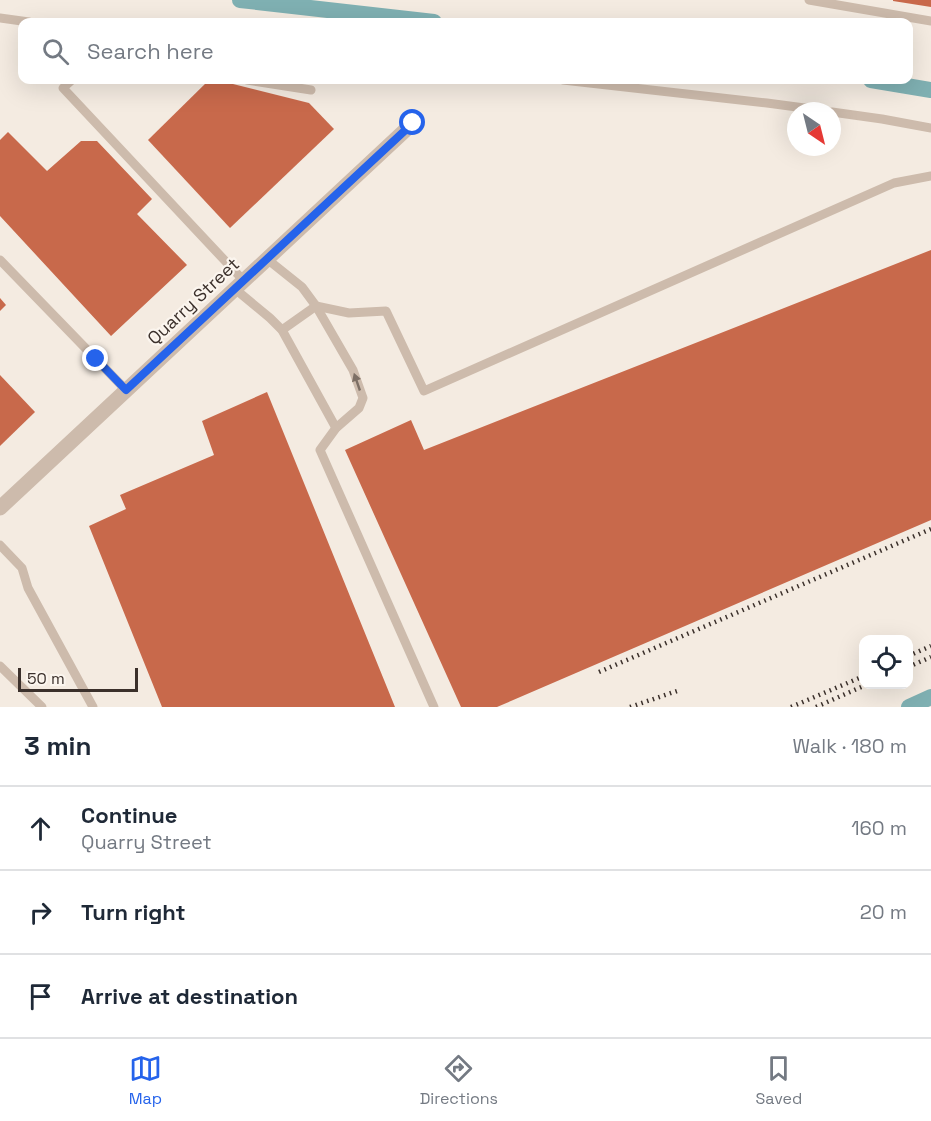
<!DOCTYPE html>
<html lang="en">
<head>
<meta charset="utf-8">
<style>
	body { margin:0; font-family:"Space Grotesk",sans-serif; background:#f6f6f7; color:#1f2937 }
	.controls { position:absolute; right:18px; bottom:18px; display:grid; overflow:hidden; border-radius:12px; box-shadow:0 6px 24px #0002 }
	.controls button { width:54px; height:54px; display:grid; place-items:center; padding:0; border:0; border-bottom:2px solid #e0e1e3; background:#fff; color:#1f2937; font:30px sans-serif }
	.compass { position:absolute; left:787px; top:102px; width:54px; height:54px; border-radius:50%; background:#fff; box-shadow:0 6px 24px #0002; rotate:145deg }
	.scale { position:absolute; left:18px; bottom:15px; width:120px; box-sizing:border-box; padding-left:6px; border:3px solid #3b302b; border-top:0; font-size:16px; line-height:21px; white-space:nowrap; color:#3b302b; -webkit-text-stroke:4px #fbf5ee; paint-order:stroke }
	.stop { position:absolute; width:18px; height:18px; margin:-14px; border:4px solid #2563eb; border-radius:50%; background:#fff }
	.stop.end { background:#2563eb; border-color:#fff; box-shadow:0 2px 6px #0008 }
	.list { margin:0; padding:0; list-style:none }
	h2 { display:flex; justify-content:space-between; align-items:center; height:78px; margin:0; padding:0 24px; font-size:26px }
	h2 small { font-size:20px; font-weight:400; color:#747a83 }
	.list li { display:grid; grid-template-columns:39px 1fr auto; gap:18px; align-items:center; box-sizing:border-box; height:84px; padding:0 24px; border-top:2px solid #e0e1e3 }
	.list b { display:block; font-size:22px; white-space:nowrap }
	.list p { margin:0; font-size:20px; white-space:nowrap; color:#747a83 }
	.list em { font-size:20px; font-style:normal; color:#747a83 }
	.icon { flex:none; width:33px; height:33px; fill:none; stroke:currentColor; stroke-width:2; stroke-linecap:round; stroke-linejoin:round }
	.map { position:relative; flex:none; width:931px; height:707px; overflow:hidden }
	.search { position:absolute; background:#fff; box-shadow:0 6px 24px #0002; left:18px; right:18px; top:18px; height:66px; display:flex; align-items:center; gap:15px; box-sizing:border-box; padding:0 21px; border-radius:12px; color:#747a83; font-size:22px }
	.sheet { height:330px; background:#fff }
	nav { display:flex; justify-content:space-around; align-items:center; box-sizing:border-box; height:84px; border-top:2px solid #e0e1e3; background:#fff; font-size:16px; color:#747a83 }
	nav a { display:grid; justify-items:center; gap:3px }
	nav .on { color:#2563eb }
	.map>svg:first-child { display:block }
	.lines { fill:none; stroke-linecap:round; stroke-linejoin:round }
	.canal { stroke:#7fb0b2; stroke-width:16 }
	.building { fill:#c8694b }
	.service { stroke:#cdbbac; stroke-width:9 }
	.minor { stroke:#cdbbac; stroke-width:15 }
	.rail { stroke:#3b302b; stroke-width:4.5; stroke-dasharray:1.5 4.5; stroke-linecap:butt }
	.oneway { fill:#7d6f65 }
	.route { stroke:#2563eb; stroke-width:8 }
	.labels { text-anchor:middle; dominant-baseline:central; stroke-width:4.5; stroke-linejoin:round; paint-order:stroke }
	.street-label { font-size:18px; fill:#3b302b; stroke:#fbf5ee }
</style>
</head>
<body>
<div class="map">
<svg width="931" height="707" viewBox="0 0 931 707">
	<rect width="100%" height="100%" fill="#f4ebe1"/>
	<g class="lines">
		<g class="canal">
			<polyline points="240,0 434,22"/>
			<polyline points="871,80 931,90"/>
			<polyline points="909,707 931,697"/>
		</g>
	</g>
	<g class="building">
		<polygon points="893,0 931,0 931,7 893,1"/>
		<polygon points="209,80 217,80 309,103 334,129 230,228 148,140"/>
		<polygon points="8,132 47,171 81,141 97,141 152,199 137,214 187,265 111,336 0,216 0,140"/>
		<polygon points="931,250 931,520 497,707 461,707 345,450 411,420 424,450"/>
		<polygon points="0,298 6,305 0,311"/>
		<polygon points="0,375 35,412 0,446"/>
		<polygon points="267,392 395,707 162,707 89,526 126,509 120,495 214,455 202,421"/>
	</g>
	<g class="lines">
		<g class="service">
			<polyline points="809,0 931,21"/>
			<polyline points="0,18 29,22"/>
			<polyline points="72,80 63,88 244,281"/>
			<polyline points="247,80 311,90"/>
			<polyline points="563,80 767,103 827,111"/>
			<polyline points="832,112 882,119 931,128"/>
			<polyline points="267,259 302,287 316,306 353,370 363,398 359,408 336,428 320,450 434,707"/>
			<polyline points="0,260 126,390"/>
			<polyline points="235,289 270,318 282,330 336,428"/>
			<polyline points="282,330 316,306 349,313 386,311 424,391 894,183 931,176"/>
			<polyline points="0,545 22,568 28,588 93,707"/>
			<polyline points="0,666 42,707"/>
		</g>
		<polyline class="minor" points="0,508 413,123"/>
		<g class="rail">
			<polyline points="908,656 931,646"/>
			<polyline points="908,667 931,657"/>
			<polyline points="599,672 931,529"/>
			<polyline points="630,707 677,691"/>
			<polyline points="791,707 864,676"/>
			<polyline points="816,707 868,684"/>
		</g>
	</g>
	<defs><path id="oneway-solid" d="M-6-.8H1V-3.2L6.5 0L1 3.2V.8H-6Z" transform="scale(1.5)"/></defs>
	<use class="oneway" href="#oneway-solid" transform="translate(357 382) rotate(-109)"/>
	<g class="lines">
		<polyline class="route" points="96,359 126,390 413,123"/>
	</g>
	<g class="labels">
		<g class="street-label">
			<text transform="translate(193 301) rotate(-43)">Quarry Street</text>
		</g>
	</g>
</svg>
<div class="controls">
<button><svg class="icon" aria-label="locate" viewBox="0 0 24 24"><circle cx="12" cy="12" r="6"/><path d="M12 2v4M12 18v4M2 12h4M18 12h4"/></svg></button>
</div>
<svg class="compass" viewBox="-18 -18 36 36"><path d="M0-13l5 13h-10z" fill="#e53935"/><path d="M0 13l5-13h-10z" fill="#747a83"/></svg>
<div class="scale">50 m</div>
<div class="stop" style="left:413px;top:123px"></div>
<div class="stop end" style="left:96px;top:359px"></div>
<div class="search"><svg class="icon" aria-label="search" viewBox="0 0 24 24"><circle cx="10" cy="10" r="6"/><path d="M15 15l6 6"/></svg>Search here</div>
</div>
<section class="sheet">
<h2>3 min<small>Walk · 180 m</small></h2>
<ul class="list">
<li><svg class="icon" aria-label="ahead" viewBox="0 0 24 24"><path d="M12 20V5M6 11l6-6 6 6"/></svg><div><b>Continue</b><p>Quarry Street</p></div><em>160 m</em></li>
<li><svg class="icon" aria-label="right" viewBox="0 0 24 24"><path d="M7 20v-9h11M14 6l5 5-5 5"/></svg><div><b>Turn right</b></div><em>20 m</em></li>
<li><svg class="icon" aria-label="arrive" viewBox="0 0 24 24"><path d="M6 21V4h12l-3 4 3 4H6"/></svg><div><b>Arrive at destination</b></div></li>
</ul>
</section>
<nav>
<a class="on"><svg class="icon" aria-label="map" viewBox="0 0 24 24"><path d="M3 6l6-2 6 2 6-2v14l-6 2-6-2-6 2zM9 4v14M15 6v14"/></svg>Map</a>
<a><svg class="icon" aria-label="directions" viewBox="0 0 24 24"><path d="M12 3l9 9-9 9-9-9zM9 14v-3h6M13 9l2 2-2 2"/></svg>Directions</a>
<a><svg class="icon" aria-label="saved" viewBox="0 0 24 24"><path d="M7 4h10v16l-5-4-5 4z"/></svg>Saved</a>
</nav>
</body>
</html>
